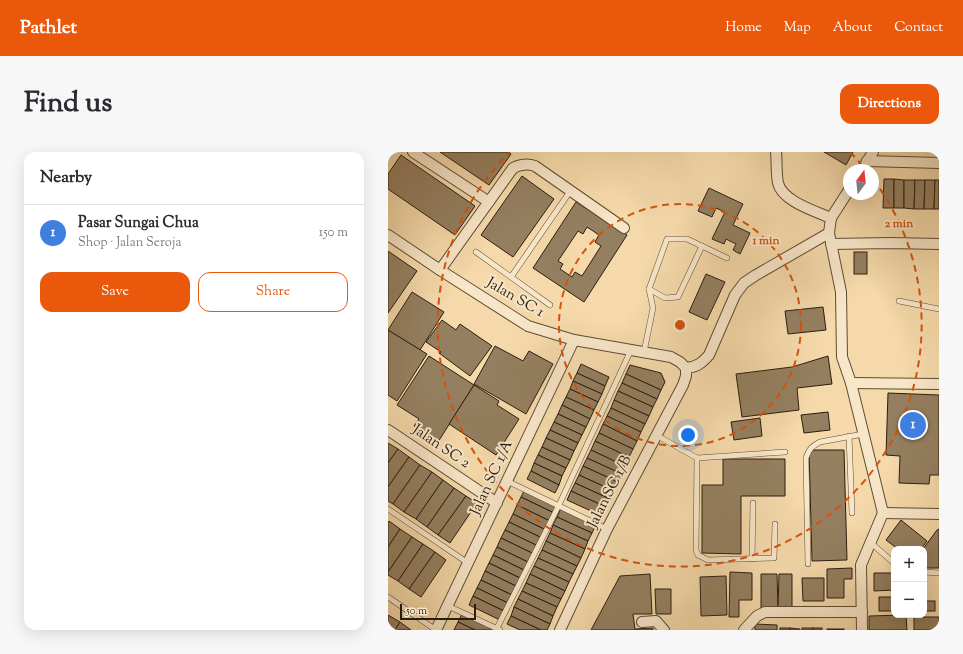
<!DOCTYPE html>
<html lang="en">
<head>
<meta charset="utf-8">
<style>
	body { margin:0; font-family:"Sorts Mill Goudy",serif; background:#f7f7f7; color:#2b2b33 }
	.controls { position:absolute; right:12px; bottom:12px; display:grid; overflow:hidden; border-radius:8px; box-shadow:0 4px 16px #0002 }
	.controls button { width:36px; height:36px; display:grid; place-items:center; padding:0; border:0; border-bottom:1px solid #e1e1e2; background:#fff; color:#2b2b33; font:20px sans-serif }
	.compass { position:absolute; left:455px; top:12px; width:36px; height:36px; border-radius:50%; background:#fff; box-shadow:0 4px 16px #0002; rotate:15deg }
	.scale { position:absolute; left:12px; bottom:10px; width:76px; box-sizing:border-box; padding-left:4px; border:2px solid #2a1e10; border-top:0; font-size:11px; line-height:14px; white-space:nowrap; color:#2a1e10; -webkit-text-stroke:3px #f8e6c8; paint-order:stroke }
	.you { position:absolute; left:300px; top:283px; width:14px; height:14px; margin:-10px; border:3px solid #fff; border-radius:50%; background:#1a73e8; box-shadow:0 0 0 6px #1a73e833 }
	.badge { display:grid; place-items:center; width:26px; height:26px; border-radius:50%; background:#ea580c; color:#fff; font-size:13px; font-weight:700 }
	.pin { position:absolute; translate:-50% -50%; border:2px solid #fff; box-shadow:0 1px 4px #0006 }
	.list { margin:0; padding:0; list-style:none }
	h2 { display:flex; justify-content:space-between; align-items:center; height:52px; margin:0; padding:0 16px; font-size:17px }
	h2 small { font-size:13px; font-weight:400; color:#7c7c81 }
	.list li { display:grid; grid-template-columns:26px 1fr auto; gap:12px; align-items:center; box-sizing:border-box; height:56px; padding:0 16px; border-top:1px solid #e1e1e2 }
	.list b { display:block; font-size:15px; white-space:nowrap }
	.list p { margin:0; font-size:13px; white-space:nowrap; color:#7c7c81 }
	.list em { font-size:13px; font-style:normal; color:#7c7c81 }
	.actions { display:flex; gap:8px; padding:12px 16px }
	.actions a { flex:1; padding:9px 0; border:1px solid #ea580c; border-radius:12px; text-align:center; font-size:14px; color:#ea580c }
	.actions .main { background:#ea580c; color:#fff }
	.map { position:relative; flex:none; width:551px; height:478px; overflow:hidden; border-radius:12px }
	header { display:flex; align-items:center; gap:24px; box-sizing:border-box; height:56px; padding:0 20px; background:#ea580c; color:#fff }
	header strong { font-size:19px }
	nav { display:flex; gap:22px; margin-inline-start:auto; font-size:14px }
	.intro { display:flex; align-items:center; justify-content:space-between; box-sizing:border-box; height:96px; padding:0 24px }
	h1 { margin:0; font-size:28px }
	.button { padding:10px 18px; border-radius:12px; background:#ea580c; color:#fff; font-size:14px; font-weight:700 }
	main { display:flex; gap:24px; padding:0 24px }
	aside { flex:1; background:#fff; border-radius:12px; box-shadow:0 4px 16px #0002 }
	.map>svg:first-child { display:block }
	.building { fill:#947f60; stroke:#2a1e10; fill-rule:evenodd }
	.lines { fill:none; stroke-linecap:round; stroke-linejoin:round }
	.lane-casing { stroke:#5d4d36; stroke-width:6 }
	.street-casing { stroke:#5d4d36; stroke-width:12 }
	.lane { stroke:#f8e6c8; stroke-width:5 }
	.street { stroke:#f8e6c8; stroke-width:10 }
	.ring { fill:none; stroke:#d5530c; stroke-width:2; stroke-dasharray:7 5 }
	.labels { text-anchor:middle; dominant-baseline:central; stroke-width:4; stroke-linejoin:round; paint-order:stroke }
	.street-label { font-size:15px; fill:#2a1e10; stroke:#f8e6c8 }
	.centre { fill:#d5530c; stroke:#f8e6c8; stroke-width:2 }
	.ring-label { font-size:12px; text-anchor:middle; font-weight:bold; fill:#d5530c; stroke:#f8e6c8; stroke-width:4; stroke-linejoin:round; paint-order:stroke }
</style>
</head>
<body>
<header>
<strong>Pathlet</strong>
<nav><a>Home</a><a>Map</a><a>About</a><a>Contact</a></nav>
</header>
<div class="intro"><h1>Find us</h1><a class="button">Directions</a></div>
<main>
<aside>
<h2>Nearby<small></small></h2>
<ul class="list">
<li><span class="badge" style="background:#3f7fe0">1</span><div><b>Pasar Sungai Chua</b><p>Shop · Jalan Seroja</p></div><em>150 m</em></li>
</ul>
<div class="actions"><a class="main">Save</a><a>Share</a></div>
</aside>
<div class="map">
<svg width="551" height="478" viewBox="0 0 551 478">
	<rect width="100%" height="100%" fill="#f5d9aa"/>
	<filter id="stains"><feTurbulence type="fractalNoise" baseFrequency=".005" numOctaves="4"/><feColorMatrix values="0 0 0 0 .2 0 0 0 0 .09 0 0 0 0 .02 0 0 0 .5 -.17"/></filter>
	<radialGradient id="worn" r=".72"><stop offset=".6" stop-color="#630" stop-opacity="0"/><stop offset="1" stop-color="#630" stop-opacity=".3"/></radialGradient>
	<g class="building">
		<polygon points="52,0 119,0 123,2 101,33"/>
		<polygon points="436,0 465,0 458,13"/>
		<polygon points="13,3 87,54 67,83 0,37 0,22"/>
		<polygon points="134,24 166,47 125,105 93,83"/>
		<polygon points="496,27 506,27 506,56 495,56"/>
		<polygon points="506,27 516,28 516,56 506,56"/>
		<polygon points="516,28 527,28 526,57 516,56"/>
		<polygon points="527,28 537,28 536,57 526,57"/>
		<polygon points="537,28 547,28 546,57 536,57"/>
		<polygon points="547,28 551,28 551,57 546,57"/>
		<polygon points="321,36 355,52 345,73 362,81 352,102 345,98 348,92 338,87 336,92 324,87 337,60 328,56 324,65 310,59"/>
		<path d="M188,50l51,33 -43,67 -51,-34zM199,75l12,8 -4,7 6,4 -19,30 -7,-4 -3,5 -12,-8 3,-5 -5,-3 20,-30 5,3z"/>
		<polygon points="0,99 29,119 0,161"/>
		<rect x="466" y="100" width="13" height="22"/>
		<polygon points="318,122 337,130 319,168 301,160"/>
		<polygon points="24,140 56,160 32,198 0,178"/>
		<polygon points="435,155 438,178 400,182 397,159"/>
		<polygon points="54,168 68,178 72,172 104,194 82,224 51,201 53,200 38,190"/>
		<polygon points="0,178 39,202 9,249 0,243"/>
		<polygon points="107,194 135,209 141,199 165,212 138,262 86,232"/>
		<polygon points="41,204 86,233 50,290 26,274 31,267 9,253"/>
		<polygon points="440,204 444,232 409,236 411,258 354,265 348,222 404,215"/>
		<polygon points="193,212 221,225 217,234 189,221"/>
		<polygon points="242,213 273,221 277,230 273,238 238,222"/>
		<polygon points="189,221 217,234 214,242 185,229"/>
		<polygon points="238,222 273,238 269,247 234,231"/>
		<polygon points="185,229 214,242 210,250 182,237"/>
		<polygon points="234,231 269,247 265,255 230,239"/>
		<polygon points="86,233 111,249 109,253 131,267 108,303 61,272"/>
		<polygon points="182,237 210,250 206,258 178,245"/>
		<polygon points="230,239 265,255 261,264 226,248"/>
		<polygon points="500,241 551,243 551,323 542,323 541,332 511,331 512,304 498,303"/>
		<polygon points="178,245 206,258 202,267 174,253"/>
		<polygon points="226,248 261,264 257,272 223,256"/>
		<polygon points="174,253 202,267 198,275 170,262"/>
		<polygon points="223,256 257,272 253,280 219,264"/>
		<polygon points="440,260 442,278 416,281 413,263"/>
		<polygon points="170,262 198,275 194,283 166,270"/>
		<polygon points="219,264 253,280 249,289 215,272"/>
		<polygon points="372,266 374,284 346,288 343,270"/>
		<polygon points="166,270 194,283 190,291 162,278"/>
		<polygon points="215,272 249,289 245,297 211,281"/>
		<polygon points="162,278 190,291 186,299 158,286"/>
		<polygon points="211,281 245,297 241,305 207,289"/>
		<polygon points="158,286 186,299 182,308 154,295"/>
		<polygon points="207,289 241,305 237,314 203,298"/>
		<polygon points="0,291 10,297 0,311"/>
		<polygon points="154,295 182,308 178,316 150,303"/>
		<polygon points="10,297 21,305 0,335 0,311"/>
		<polygon points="203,298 237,314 234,322 199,306"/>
		<polygon points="421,298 456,298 459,408 424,409"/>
		<polygon points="150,303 178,316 174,324 146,311"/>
		<polygon points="21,305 32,313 5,352 0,349 0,335"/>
		<polygon points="199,306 234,322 230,330 195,314"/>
		<polygon points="335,307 397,307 397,344 353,344 353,402 314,401 314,333 335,333"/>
		<polygon points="146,311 174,324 171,333 143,319"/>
		<polygon points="32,313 44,320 16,360 5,352"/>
		<polygon points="195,314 230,330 226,339 191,323"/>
		<polygon points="143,319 171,333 167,341 139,327"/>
		<polygon points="44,320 55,328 28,367 16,360"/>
		<polygon points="191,323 226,339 222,347 187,331"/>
		<polygon points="55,328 66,336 39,375 28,367"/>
		<polygon points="187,331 222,347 218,355 183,339"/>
		<polygon points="66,336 78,344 50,383 39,375"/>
		<polygon points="137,337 170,353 166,361 133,345"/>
		<polygon points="183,339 218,355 214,364 179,348"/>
		<polygon points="78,344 89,351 62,391 50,383"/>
		<polygon points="133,345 166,361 162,369 129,353"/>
		<polygon points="129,353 162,369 158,378 125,362"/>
		<polygon points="173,356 208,373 204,381 169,365"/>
		<polygon points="125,362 158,378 154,386 121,370"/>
		<polygon points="169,365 204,381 200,389 165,373"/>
		<polygon points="513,368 539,389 533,397 510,397 498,388"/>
		<polygon points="1,369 12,377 0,395 0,371"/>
		<polygon points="121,370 154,386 150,394 117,378"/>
		<polygon points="165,373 200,389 197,397 162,381"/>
		<polygon points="12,377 24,385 0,420 0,395"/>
		<polygon points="551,377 551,416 536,416 536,397 535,397 549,378"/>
		<polygon points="117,378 150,394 146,402 113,386"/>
		<polygon points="162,381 197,397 193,406 158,389"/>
		<polygon points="24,385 35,392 10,429 0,423 0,420"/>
		<polygon points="113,386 146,402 142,411 109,395"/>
		<polygon points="158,389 193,406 189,414 154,398"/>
		<polygon points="35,392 47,400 21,437 10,429"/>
		<polygon points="109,395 142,411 138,419 105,403"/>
		<polygon points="154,398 189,414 185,422 150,406"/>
		<polygon points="47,400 58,408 33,445 21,437"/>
		<polygon points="105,403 138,419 134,427 101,411"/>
		<polygon points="150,406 185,422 181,430 146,414"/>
		<polygon points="101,411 134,427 130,435 97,419"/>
		<polygon points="146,414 181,430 177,439 142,422"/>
		<polygon points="464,416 464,427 456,427 456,446 439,446 439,417"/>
		<polygon points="97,419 130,435 126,444 93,428"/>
		<polygon points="342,420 364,421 364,448 351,448 351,465 341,465"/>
		<polygon points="486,421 506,421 506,438 486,439"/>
		<polygon points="142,422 177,439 173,447 138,431"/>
		<polygon points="262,422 264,462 245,462 247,477 265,476 265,478 203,478 232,424"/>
		<polygon points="373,422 389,422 390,456 373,456"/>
		<polygon points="391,422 404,422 404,456 390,456"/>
		<polygon points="338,424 339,463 313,464 312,425"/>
		<polygon points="414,426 436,426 436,449 415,449"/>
		<polygon points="93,428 126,444 122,452 89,436"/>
		<polygon points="138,431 173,447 169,455 134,439"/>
		<polygon points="89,436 122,452 118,460 85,444"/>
		<polygon points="267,437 283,437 283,462 268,462"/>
		<polygon points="134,439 169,455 165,464 130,447"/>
		<polygon points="85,444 118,460 114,469 81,453"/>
		<rect x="491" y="445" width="15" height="14"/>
		<polygon points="130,447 165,464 162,472 126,455"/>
		<rect x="536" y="449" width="11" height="10"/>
		<polygon points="126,455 162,472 159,478 153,478 123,464"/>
		<polygon points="74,462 108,478 87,478 70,470"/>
		<polygon points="0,463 12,470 7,478 0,478"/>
		<polygon points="518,463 519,478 481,478 481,464"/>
		<polygon points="123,464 153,478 132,478 119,472"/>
		<rect x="526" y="465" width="25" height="13"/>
		<polygon points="12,470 23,478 7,478"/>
		<polygon points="70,470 87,478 66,478"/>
		<polygon points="367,472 389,473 389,478 367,478"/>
		<rect x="392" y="476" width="10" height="2"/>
		<polygon points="402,476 412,477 412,478 402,478"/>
		<rect x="414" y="476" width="11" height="2"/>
		<rect x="425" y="476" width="9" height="2"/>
		<rect x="439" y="477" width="17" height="1"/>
	</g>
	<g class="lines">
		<defs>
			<g id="lane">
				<polyline points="88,100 162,153"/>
				<polyline points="123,125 183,38"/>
				<polyline points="261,137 277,146 290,145 314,94"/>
				<polyline points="511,149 551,157"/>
				<polyline points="256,200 265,156 261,137 279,87 299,87 339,106"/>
				<polyline points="268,283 309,306 397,300"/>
				<polyline points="461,284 464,361"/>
				<polyline points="309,306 308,398 310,403 320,408 386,406 387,372"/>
				<polyline points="119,329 219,377"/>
				<polyline points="0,357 80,411"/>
				<polyline points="483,391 506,411"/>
				<polyline points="364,407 365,351"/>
				<path d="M420,412l-2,-106c3,-9 6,-12 14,-16l43,-8"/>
				<polyline points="536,420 551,421"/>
				<polyline points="0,445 48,478"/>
				<polyline points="60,454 112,478"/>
				<polyline points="108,478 171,353 243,198"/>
			</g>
			<g id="street">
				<polyline points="25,0 101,50"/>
				<path d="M388,0c1,10 0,21 2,31 4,18 37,28 53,35"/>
				<polyline points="479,9 551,11"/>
				<polyline points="474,18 485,0"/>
				<polyline points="461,38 443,66 441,81 453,140 454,205 463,231 495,361"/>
				<polyline points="0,83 52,118 140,174 186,188 283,205 292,210 298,216"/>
				<polyline points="443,92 503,91 551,92"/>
				<path d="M52,118l73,-102c8,-4 14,-5 22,-2l89,62"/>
				<path d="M298,216c11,-1 16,-5 23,-13l26,-60 9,-12 12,-8 73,-42"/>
				<polyline points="463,231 551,232"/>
				<polyline points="0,278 109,351"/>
				<polyline points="495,361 551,362"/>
				<polyline points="254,470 268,469 276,478"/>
				<polyline points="48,478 186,188"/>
				<polyline points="172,478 219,377 295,233 298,224 298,216"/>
				<polyline points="356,478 369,464 377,460 474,460"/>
				<polyline points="474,478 473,413 495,361"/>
			</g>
		</defs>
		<use href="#lane" class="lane-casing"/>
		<use href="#street" class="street-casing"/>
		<use href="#lane" class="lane"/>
		<use href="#street" class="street"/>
	</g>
	<g class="ring">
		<circle cx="292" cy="173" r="121"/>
		<path d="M462 0A242 242 0 0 1 477 17M485 27A242 242 0 1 1 122 0"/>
	</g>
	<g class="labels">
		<g class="street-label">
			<text transform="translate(127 146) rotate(30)">Jalan SC 1</text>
			<text transform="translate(53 295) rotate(34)">Jalan SC 2</text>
			<text transform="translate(104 326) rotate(-65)">Jalan SC 1/A</text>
			<text transform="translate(222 340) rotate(-63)">Jalan SC 1/B</text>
		</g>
	</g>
	<circle cx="292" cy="173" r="6" class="centre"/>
	<g class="ring-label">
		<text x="511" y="75">2 min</text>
		<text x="378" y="92">1 min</text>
	</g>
	<rect width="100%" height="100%" filter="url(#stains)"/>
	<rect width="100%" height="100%" fill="url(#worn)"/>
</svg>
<div class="controls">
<button>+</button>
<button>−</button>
</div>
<svg class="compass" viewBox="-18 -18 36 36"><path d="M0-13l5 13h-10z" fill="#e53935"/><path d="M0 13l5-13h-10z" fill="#7c7c81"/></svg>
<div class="scale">50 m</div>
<div class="you"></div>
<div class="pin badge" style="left:525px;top:273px;background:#3f7fe0">1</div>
</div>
</main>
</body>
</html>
